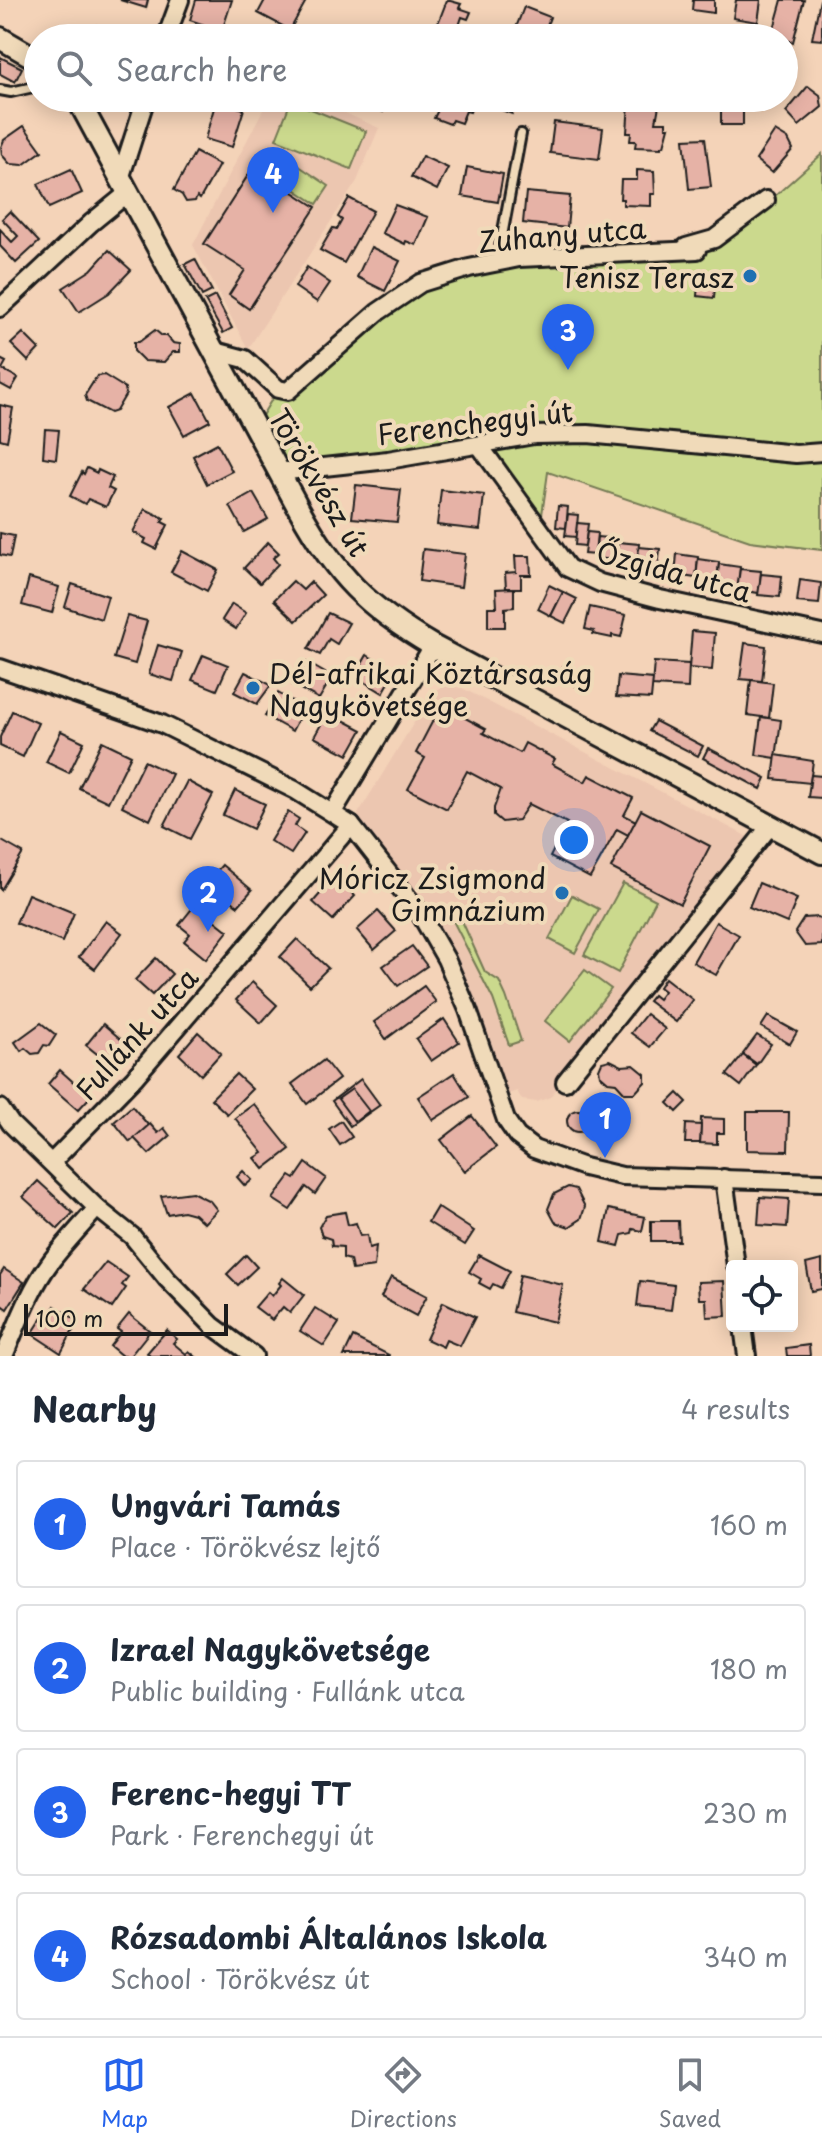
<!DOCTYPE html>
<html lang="en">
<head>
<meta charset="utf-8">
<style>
	body { margin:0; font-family:"Playpen Sans",sans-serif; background:#f2f2f3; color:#1f2937 }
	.controls { position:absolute; right:24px; bottom:24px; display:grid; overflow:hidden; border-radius:8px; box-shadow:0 4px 20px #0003 }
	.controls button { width:72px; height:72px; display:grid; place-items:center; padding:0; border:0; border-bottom:2px solid #e0e1e3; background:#fff; color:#1f2937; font:40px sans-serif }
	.scale { position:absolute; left:24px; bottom:20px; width:204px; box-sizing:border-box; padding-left:8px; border:4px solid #1c1c1c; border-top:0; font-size:22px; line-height:28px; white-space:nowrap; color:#1c1c1c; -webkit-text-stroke:6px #f0dab9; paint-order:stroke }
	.you { position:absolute; left:574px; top:840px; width:28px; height:28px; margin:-20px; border:6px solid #fff; border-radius:50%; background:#1a73e8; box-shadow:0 0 0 12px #1a73e833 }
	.badge { display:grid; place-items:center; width:52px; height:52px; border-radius:50%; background:#2563eb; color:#fff; font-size:26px; font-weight:700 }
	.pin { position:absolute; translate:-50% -66px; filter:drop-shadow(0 2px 4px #0008) }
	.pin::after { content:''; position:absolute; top:42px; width:28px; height:24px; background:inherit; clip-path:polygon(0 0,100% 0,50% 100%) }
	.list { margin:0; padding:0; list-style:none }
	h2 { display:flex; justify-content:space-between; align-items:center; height:104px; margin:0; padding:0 32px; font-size:34px }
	h2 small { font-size:26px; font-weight:400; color:#747a83 }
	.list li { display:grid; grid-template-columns:52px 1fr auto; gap:24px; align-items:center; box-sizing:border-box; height:128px; margin:0 16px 16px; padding:0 16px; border:2px solid #e0e1e3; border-radius:8px }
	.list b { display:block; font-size:30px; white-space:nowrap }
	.list p { margin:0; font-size:26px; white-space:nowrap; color:#747a83 }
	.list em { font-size:26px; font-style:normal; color:#747a83 }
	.icon { flex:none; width:44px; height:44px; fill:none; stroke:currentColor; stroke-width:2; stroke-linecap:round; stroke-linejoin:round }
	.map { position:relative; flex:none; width:822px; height:1356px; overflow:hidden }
	.search { position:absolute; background:#fff; box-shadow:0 4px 20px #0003; left:24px; right:24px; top:24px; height:88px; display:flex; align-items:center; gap:20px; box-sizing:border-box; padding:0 28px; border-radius:44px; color:#747a83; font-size:30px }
	.sheet { height:680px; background:#fff }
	nav { display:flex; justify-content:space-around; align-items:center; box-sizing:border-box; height:112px; border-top:2px solid #e0e1e3; background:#fff; font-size:22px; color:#747a83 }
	nav a { display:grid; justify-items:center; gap:4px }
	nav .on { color:#2563eb }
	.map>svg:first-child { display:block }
	.built { fill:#ecc6b0 }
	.green { fill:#cbd98d; stroke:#747a54; stroke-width:2 }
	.building { fill:#e6b2a6; stroke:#1c1c1c; stroke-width:2 }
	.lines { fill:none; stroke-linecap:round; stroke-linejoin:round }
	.service-casing { stroke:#1c1c1c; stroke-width:14 }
	.minor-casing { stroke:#1c1c1c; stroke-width:22 }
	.tertiary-casing { stroke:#1c1c1c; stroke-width:26 }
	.service { stroke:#f0dab9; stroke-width:8 }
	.minor { stroke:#f0dab9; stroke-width:16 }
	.tertiary { stroke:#f0dab9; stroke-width:20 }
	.poi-dot { fill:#1f6fb2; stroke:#f0dab9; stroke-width:3 }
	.labels { text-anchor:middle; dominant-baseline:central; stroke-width:8; stroke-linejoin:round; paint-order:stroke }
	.street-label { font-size:28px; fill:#1c1c1c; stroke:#f0dab9 }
	.poi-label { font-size:28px; fill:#1c1c1c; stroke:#f0dab9; text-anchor:end }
</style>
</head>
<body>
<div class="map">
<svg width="822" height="1356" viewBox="0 0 822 1356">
	<rect width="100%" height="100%" fill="#f4d3b8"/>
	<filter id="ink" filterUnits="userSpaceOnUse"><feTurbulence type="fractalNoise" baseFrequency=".0125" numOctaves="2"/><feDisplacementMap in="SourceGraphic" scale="16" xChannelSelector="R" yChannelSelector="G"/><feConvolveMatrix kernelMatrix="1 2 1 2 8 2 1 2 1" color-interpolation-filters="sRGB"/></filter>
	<g filter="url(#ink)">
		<g class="built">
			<polygon points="269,98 311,98 379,128 357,181 248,349 193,245"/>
			<polygon points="445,685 462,688 750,838 550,1097 537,1102 522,1100 517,1091 502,1096 471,998 432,911 360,822 358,814 432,693"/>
		</g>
		<g class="green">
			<polygon points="291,101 366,131 351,169 276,139"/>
			<polygon points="822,154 822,550 750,541 548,472 540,529 478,445 278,472 254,429 278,389 378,312 469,268 652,251 730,236"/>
			<polygon points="293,162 329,186 317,204 281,180"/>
			<polygon points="623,883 656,900 618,973 584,955"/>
			<polygon points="572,895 599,909 575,953 549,939"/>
			<polygon points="458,912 485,972 499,981 506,996 521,1041 509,1045 493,999 450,915"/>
			<polygon points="585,970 611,989 570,1041 545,1021"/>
		</g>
		<g class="building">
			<polygon points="120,0 148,0 146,8"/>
			<polygon points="196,0 232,0 222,31 190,20"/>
			<polygon points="265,0 304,0 306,1 290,30 258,13"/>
			<polygon points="447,0 461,4 459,8 471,12 468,19 462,17 458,29 470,34 468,38 437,38 441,28 437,26"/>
			<polygon points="693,0 714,0 714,13 692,10"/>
			<polygon points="736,0 761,0 758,22 733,18"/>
			<polygon points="782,0 804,0 793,42 772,36"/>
			<polygon points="820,0 822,0 822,40 812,39"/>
			<polygon points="524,7 550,17 542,38 512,38"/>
			<polygon points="97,25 119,38 89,38"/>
			<polygon points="0,57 22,68 15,82 0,74"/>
			<polygon points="808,86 820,95 822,107 799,126 786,112"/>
			<polygon points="364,98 389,98 383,112 362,102"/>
			<polygon points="444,98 451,98 450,101 457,103 459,98 473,104 470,112 466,111 461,123 452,120 450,124 434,118"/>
			<polygon points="491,98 518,98 512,114 488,105"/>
			<rect x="721" y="98" width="22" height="27"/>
			<polygon points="638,99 660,100 656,122 666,122 666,127 669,127 664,146 661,146 661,148 635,147 636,141 630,141 631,133 627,133 629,101 638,102"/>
			<polygon points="216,101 244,109 232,147 205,139"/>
			<polygon points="554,122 603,128 599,159 550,153"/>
			<polygon points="24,126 42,151 23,165 10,164 2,155 1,147 4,140"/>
			<polygon points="775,131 788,139 793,149 772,173 756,160"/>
			<polygon points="705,138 711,187 689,189 684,139"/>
			<polygon points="195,152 219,165 200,199 197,197 195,201 186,202 182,195 174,190"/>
			<polygon points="261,155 283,170 276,181 316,207 249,309 229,295 245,270 204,244"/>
			<polygon points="422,156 448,168 437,190 411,177"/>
			<polygon points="467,167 503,174 498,202 462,196"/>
			<polygon points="71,169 82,193 49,208 38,184"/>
			<polygon points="637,170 654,171 655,194 651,194 651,206 623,205 623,199 620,199 621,180 637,180"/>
			<polygon points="526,192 570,196 567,228 523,223"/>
			<polygon points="349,198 373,211 344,263 320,250 333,228 337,229 342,220 338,217"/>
			<polygon points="395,205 428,217 416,245 406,241 405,244 382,233"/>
			<polygon points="10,211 39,242 16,263 0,246 0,229 12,242 18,236 2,219"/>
			<polygon points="371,247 400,261 385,291 357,277"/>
			<polygon points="109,250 131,270 109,293 79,312 63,288 91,270"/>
			<polygon points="195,259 212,291 202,296 185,264"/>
			<polygon points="307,267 330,283 317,302 295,287"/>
			<polygon points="698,284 715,286 714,298 697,296"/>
			<polygon points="215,296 232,328 223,333 205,301"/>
			<polygon points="155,330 162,336 167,336 173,343 180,344 180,352 173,352 164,362 144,361 134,351 134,342 139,342"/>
			<polygon points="23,333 39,349 28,361 11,344"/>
			<polygon points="0,359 6,362 2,369 18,378 11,390 0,384"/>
			<polygon points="104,375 125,388 126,394 116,411 110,413 87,401 85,395 97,376"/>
			<polygon points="195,393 210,421 184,435 169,407"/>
			<polygon points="0,405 13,408 7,441 0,439"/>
			<polygon points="45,429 59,430 56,459 43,457"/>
			<polygon points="217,443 232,471 207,484 193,456"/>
			<polygon points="87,468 97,473 98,470 113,477 108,488 114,491 106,507 88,499 85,504 70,496 82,472 84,474"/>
			<polygon points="356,485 401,490 397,522 352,518"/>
			<polygon points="441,490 484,495 480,530 437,525"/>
			<polygon points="253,493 268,519 244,532 230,506"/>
			<polygon points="558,506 568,507 566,528 556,527"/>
			<polygon points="145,509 164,518 162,522 168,525 156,549 144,543 146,539 133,532"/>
			<polygon points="568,514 578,515 576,537 565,536"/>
			<polygon points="577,523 588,524 585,546 575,545"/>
			<polygon points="587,532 597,533 595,555 584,554"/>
			<polygon points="0,533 14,536 10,557 0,555"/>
			<polygon points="597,537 618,539 616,560 595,558"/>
			<polygon points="268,542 279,553 273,558 278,564 260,583 244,568"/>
			<polygon points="618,542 639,544 637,565 616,563"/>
			<polygon points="639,547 660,549 658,570 637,568"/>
			<polygon points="423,549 465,554 461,587 419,581"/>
			<polygon points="182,551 218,570 207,591 171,572"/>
			<polygon points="677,554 698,557 696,578 675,575"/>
			<polygon points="515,556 530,556 531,575 521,575 521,588 506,588 505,573 516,572"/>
			<polygon points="698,559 719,562 717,583 696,580"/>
			<polygon points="719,564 740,567 738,588 717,585"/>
			<polygon points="740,569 761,571 759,593 737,590"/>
			<polygon points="761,574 782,576 780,597 758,595"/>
			<polygon points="29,578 59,587 52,613 22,605"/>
			<polygon points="800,580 821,583 819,604 797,602"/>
			<polygon points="293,581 303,590 311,582 323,595 296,621 274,600"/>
			<polygon points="72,584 108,596 101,619 65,607"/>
			<polygon points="549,585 563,592 551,616 538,609"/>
			<polygon points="514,588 514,607 505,608 505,627 488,627 488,607 497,607 496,589"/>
			<polygon points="563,592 577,599 565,623 551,616"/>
			<polygon points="232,604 246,613 236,629 222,620"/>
			<polygon points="590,607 626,615 621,637 612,635 612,638 593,634 594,631 585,629"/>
			<polygon points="328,613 349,623 337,644 329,639 320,655 308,649"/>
			<polygon points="127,616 147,621 135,664 114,658"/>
			<polygon points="692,631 715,633 712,670 689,668"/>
			<polygon points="745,643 766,646 762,681 740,679"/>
			<polygon points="158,645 182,652 173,681 149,674"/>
			<polygon points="203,655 228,665 217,690 192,680"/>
			<polygon points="367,655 395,672 383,693 355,676"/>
			<polygon points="306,662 332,677 319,699 293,685"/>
			<polygon points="654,662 689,664 688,688 652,686"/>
			<polygon points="564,665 587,678 581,689 558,675"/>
			<polygon points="245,672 271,685 257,704 234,692"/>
			<polygon points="618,676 653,679 651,699 616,697"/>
			<polygon points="751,680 773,683 769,718 747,715"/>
			<polygon points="278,693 304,708 292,731 265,716"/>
			<polygon points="441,705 486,729 483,733 520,753 525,743 555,759 552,764 585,782 589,775 633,798 624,815 636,821 628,835 617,829 590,878 550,857 567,823 529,804 518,820 502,822 494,815 494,808 501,789 467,771 447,809 408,789 425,758 416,753"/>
			<polygon points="12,711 38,723 23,757 0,746 0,737"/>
			<polygon points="328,712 362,730 348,755 314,737"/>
			<polygon points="761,717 781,720 776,758 756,755"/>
			<polygon points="655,721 703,746 698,756 649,731"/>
			<polygon points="61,731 84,742 69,773 46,762"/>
			<polygon points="102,741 131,755 108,802 79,788"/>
			<polygon points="708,748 766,778 761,789 703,758"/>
			<polygon points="776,755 813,761 810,783 773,779"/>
			<polygon points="144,761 172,774 150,820 122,806"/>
			<polygon points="811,775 822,776 822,798 808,797"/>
			<polygon points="187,781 213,795 190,839 164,826"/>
			<polygon points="235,790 265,804 253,829 223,815"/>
			<polygon points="641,810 710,846 680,904 611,868"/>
			<polygon points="288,812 299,819 295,826 305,833 291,854 270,841"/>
			<polygon points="0,840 23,853 1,890 0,889"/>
			<polygon points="222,865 252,890 238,906 208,881"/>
			<polygon points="335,877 355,896 333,920 313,902"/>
			<polygon points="759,883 797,899 787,923 749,907"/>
			<polygon points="28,894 74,913 62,942 16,923"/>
			<polygon points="195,905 228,931 206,959 184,941 190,934 179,925"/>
			<polygon points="378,911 396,931 374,950 357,930"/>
			<polygon points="818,917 822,920 822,945 805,946 795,932 804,918"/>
			<polygon points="106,921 122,933 95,969 79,957"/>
			<polygon points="716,922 739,935 716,975 693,962"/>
			<polygon points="297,939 328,968 310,986 280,957"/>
			<polygon points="412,946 427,966 398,986 383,966"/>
			<polygon points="156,958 172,974 152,995 135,980"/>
			<polygon points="665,978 693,1000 676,1022 648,1001 653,995 658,999 664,991 659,987"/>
			<polygon points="252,982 277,1005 261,1023 236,1000"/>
			<polygon points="424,986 436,1002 386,1039 374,1022"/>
			<polygon points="646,1014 665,1029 650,1047 631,1033"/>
			<polygon points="768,1016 797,1032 790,1044 761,1027"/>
			<polygon points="444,1019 459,1042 431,1061 416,1039"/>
			<polygon points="41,1023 56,1035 49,1046 44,1045 39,1053 32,1054 25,1048 21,1051 15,1042"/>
			<polygon points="103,1024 123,1041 126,1037 134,1044 111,1071 104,1065 107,1062 86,1045"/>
			<polygon points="198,1032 221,1053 201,1075 179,1054"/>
			<polygon points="757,1035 771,1044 757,1064 743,1054"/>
			<polygon points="743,1055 756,1065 741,1086 727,1075"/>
			<polygon points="324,1060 339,1079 307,1104 292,1084"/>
			<polygon points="610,1060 622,1066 634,1065 645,1074 645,1082 635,1093 625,1093 616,1083 608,1082 600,1075 599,1069 602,1062"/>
			<polygon points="60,1070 90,1097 78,1110 48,1084"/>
			<polygon points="454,1073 469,1097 433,1120 418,1097"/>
			<polygon points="236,1074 252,1089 227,1114 211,1099"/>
			<polygon points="361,1079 380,1105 350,1126 332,1101"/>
			<polygon points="352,1089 369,1111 355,1122 338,1099"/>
			<polygon points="678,1093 687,1102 677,1112 668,1103"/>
			<polygon points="254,1104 290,1149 264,1169 255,1158 263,1153 235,1118"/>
			<polygon points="132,1106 149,1126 130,1142 114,1122"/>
			<circle cx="578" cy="1121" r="11"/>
			<polygon points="747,1112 789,1112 788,1151 747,1150"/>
			<circle cx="599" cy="1123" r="11"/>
			<polygon points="472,1116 496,1147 465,1171 441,1140"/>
			<polygon points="701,1118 724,1119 724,1133 717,1133 717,1144 700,1143"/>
			<polygon points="341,1121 352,1137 340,1145 329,1129"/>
			<polygon points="150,1124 158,1133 164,1128 170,1136 149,1154 134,1138"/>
			<polygon points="686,1124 701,1125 700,1143 685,1143"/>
			<polygon points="306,1163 326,1178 315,1194 306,1187 290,1210 273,1199 290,1176 295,1179"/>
			<polygon points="243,1171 252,1180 245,1186 237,1177"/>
			<polygon points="38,1181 73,1213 58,1229 23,1197"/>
			<polygon points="568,1187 576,1189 585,1207 581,1219 569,1227 555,1222 548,1209 554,1194"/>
			<polygon points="192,1192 210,1201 217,1210 204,1223 194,1214 183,1211 167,1214 161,1196"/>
			<polygon points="760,1197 789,1199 787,1227 758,1225"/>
			<polygon points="437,1207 474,1231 465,1245 428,1222"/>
			<polygon points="609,1209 645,1217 642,1231 633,1229 632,1233 622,1235 619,1246 602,1242"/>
			<polygon points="345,1212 348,1225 356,1223 360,1236 367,1235 369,1248 376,1246 374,1267 352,1270 350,1260 343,1258 343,1247 332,1246 331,1239 322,1236 319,1227 326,1215"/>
			<polygon points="651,1221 678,1221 679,1241 651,1241"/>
			<polygon points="246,1255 257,1267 238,1285 227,1274"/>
			<polygon points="479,1255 510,1271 501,1288 493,1284 490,1289 479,1283 481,1279 469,1272"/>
			<polygon points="822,1260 822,1289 811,1291 806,1264"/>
			<polygon points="106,1262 128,1277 122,1285 126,1288 112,1308 84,1289"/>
			<polygon points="4,1269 24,1282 7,1309 0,1304 0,1275"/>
			<polygon points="520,1275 563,1285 555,1322 512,1312"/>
			<polygon points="391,1277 427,1296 416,1316 381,1297"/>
			<polygon points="283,1278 304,1295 290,1313 283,1307 272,1320 255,1307 268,1292 272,1296 281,1285 279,1283"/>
			<polygon points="640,1281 674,1285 671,1310 637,1306"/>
			<polygon points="724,1281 726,1316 707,1317 706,1299 699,1299 698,1282"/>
			<polygon points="443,1302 475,1317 460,1346 446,1340 443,1347 426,1339"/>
			<polygon points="55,1306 78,1321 61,1353 32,1334 46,1312 50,1314"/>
			<polygon points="315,1308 339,1323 324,1346 300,1331"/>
			<polygon points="129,1314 150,1331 130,1356 122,1356 110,1346 121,1332 117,1329"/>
			<polygon points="167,1330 177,1339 173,1343 186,1354 189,1351 195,1356 150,1356 147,1353"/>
			<polygon points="353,1337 389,1355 389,1356 344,1356"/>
			<polygon points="809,1345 810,1356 787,1356 786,1348"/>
		</g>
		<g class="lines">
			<defs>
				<g id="service">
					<polyline points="0,90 11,92 38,86"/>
					<polyline points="497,263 521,134"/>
				</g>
				<g id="minor">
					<polyline points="166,38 180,0"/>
					<polyline points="121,176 146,98"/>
					<polyline points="686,247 714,239 766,200"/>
					<polyline points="0,308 91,223 129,192"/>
					<polyline points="215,351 245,359 278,389 288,391 378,312 421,283 469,268 519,258 697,250"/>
					<polyline points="479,445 568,568 600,583 660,599 822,634"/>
					<polyline points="278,472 388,460 534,435 588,434 796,454 822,452"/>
					<polyline points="0,668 162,724 295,790 351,825 419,912 446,959 468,1010 506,1120 517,1136 534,1149 584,1167 622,1176 822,1182"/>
					<polyline points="333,812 433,646"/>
					<polyline points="565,1082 770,826"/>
					<polyline points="0,1108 11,1124 97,1208 132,1236 167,1279 213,1326 254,1356"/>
					<polyline points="52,1162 134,1078 351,825"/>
					<polyline points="724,1178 736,1266"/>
					<polyline points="743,1326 747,1356"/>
					<path d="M4,1356c14,-33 26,-67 48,-96 14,-18 30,-35 45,-52"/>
				</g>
				<g id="tertiary">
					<polyline points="0,38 38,60"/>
					<path d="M77,98l222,411c37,67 68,98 134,137l389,207"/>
				</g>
			</defs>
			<use href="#service" class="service-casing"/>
			<use href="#minor" class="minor-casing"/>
			<use href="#tertiary" class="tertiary-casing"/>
			<use href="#service" class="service"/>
			<use href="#minor" class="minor"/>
			<use href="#tertiary" class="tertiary"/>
		</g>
	</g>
	<g class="poi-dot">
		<circle cx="750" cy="276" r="8"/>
		<circle cx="253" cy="688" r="8"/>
		<circle cx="562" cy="893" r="8"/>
	</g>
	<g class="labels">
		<g class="street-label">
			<text transform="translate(562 234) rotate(-5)">Zuhany utca</text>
			<text transform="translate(475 422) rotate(-7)">Ferenchegyi út</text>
			<text transform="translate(320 482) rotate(59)">Törökvész út</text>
			<text transform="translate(674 571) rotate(15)">Őzgida utca</text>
			<text transform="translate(136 1033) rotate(-48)">Fullánk utca</text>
		</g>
		<g class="poi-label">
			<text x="734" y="276">Tenisz Terasz</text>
			<text x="269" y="672" text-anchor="start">Dél-afrikai Köztársaság<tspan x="269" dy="32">Nagykövetsége</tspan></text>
			<text x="546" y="877">Móricz Zsigmond<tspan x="546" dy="32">Gimnázium</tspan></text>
		</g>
	</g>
</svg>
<div class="controls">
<button><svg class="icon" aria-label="locate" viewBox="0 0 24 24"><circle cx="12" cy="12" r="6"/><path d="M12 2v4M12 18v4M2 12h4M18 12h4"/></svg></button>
</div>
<div class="scale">100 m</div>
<div class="you"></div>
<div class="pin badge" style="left:605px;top:1158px">1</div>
<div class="pin badge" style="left:208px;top:932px">2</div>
<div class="pin badge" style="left:568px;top:370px">3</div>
<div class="pin badge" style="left:273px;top:213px">4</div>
<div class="search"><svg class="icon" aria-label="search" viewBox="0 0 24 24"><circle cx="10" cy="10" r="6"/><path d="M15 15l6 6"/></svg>Search here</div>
</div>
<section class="sheet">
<h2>Nearby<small>4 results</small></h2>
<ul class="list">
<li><span class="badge">1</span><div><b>Ungvári Tamás</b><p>Place · Törökvész lejtő</p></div><em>160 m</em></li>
<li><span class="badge">2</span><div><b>Izrael Nagykövetsége</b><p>Public building · Fullánk utca</p></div><em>180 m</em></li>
<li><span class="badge">3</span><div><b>Ferenc-hegyi TT</b><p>Park · Ferenchegyi út</p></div><em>230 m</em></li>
<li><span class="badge">4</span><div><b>Rózsadombi Általános Iskola</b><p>School · Törökvész út</p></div><em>340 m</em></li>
</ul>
</section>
<nav>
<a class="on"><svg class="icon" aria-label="map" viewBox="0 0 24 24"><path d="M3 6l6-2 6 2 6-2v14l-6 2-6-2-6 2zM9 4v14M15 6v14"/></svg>Map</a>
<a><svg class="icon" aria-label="directions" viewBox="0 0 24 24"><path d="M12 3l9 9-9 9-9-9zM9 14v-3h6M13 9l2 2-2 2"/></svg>Directions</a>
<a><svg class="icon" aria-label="saved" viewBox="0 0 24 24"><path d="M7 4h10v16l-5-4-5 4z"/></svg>Saved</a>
</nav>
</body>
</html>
